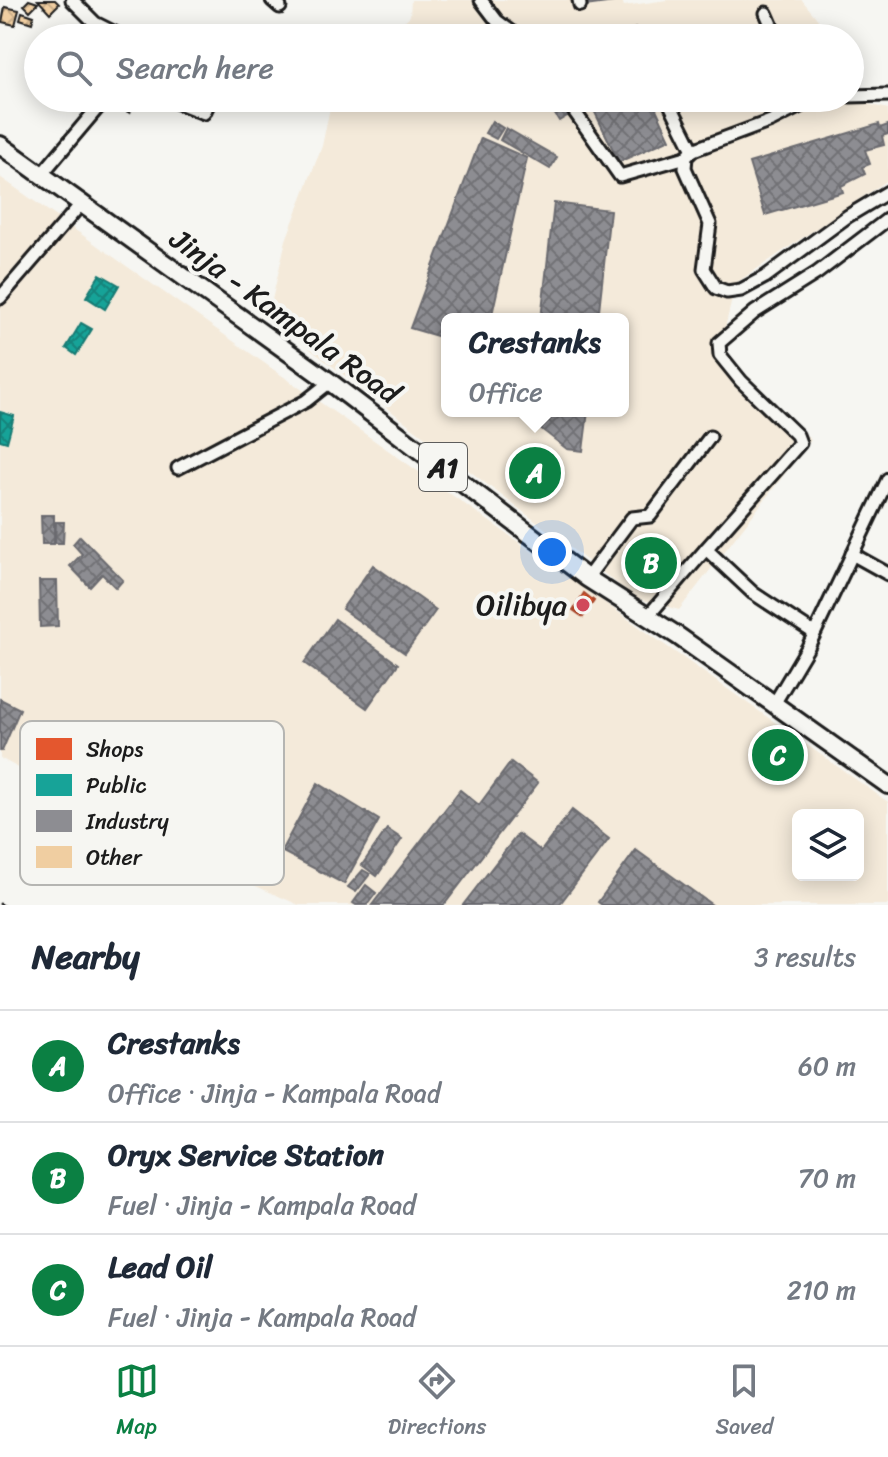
<!DOCTYPE html>
<html lang="en">
<head>
<meta charset="utf-8">
<style>
	body { margin:0; font-family:Sriracha,sans-serif; background:#f2f2f3; color:#1f2937 }
	.controls { position:absolute; right:24px; bottom:24px; display:grid; overflow:hidden; border-radius:12px; box-shadow:0 4px 20px #0003 }
	.controls button { width:72px; height:72px; display:grid; place-items:center; padding:0; border:0; border-bottom:2px solid #e0e1e3; background:#fff; color:#1f2937; font:40px sans-serif }
	.you { position:absolute; left:552px; top:552px; width:28px; height:28px; margin:-20px; border:6px solid #fff; border-radius:50%; background:#1a73e8; box-shadow:0 0 0 12px #1a73e833 }
	.badge { display:grid; place-items:center; width:52px; height:52px; border-radius:50%; background:#0b8043; color:#fff; font-size:26px; font-weight:700 }
	.pin { position:absolute; translate:-50% -50%; border:4px solid #fff; box-shadow:0 2px 8px #0006 }
	.popup { position:absolute; left:441px; top:313px; width:188px; height:104px; box-sizing:border-box; display:grid; place-content:center; border-radius:12px; background:#fff; filter:drop-shadow(0 2px 6px #0005); font-size:26px; white-space:nowrap; color:#747a83 }
	.popup b { font-size:30px; color:#1f2937 }
	.popup::after { content:''; position:absolute; left:50%; top:100%; margin-left:-16px; border:16px solid transparent; border-top-color:#fff }
	.list { margin:0; padding:0; list-style:none }
	h2 { display:flex; justify-content:space-between; align-items:center; height:104px; margin:0; padding:0 32px; font-size:34px }
	h2 small { font-size:26px; font-weight:400; color:#747a83 }
	.list li { display:grid; grid-template-columns:52px 1fr auto; gap:24px; align-items:center; box-sizing:border-box; height:112px; padding:0 32px; border-top:2px solid #e0e1e3 }
	.list b { display:block; font-size:30px; white-space:nowrap }
	.list p { margin:0; font-size:26px; white-space:nowrap; color:#747a83 }
	.list em { font-size:26px; font-style:normal; color:#747a83 }
	.icon { flex:none; width:44px; height:44px; fill:none; stroke:currentColor; stroke-width:2; stroke-linecap:round; stroke-linejoin:round }
	.map { position:relative; flex:none; width:888px; height:905px; overflow:hidden }
	.search { position:absolute; background:#fff; box-shadow:0 4px 20px #0003; left:24px; right:24px; top:24px; height:88px; display:flex; align-items:center; gap:20px; box-sizing:border-box; padding:0 28px; border-radius:44px; color:#747a83; font-size:30px }
	.sheet { height:440px; background:#fff }
	nav { display:flex; justify-content:space-around; align-items:center; box-sizing:border-box; height:112px; border-top:2px solid #e0e1e3; background:#fff; font-size:22px; color:#747a83 }
	nav a { display:grid; justify-items:center; gap:4px }
	nav .on { color:#0b8043 }
	.map>svg:first-child { display:block }
	.built { fill:#f4eada; fill-rule:evenodd }
	.shops { fill:url(#shops-cross-hatch); stroke:#a84529; stroke-width:2 }
	.public { fill:url(#public-cross-hatch); stroke:#187a73; stroke-width:2 }
	.industry { fill:url(#industry-cross-hatch); stroke:#6b6b6f; stroke-width:2 }
	.building { fill:url(#building-cross-hatch); stroke:#1c1c1c; stroke-width:2 }
	.lines { fill:none; stroke-linecap:round; stroke-linejoin:round }
	.minor-casing { stroke:#1c1c1c; stroke-width:17 }
	.highway-casing { stroke:#1c1c1c; stroke-width:22 }
	.minor { stroke:#f6f6f2; stroke-width:11 }
	.highway { stroke:#f6f6f2; stroke-width:16 }
	.rail { stroke:#1c1c1c; stroke-width:3 }
	.poi-dot { fill:#d1495b; stroke:#f6f6f2; stroke-width:3 }
	.labels { text-anchor:middle; dominant-baseline:central; stroke-width:8; stroke-linejoin:round; paint-order:stroke }
	.shield { fill:#f6f6f2; stroke:#5d5d5c; stroke-width:2 }
	.shield-label { font-size:28px; font-weight:bold; fill:#1c1c1c }
	.street-label { font-size:30px; fill:#1c1c1c; stroke:#f6f6f2 }
	.poi-label { font-size:30px; fill:#1c1c1c; stroke:#f6f6f2; text-anchor:end }
	.key { fill:#f6f6f2; stroke:#b5b5b2; stroke-width:2 }
	.key-label { font-size:22px; fill:#1c1c1c }
</style>
</head>
<body>
<div class="map">
<svg width="888" height="905" viewBox="0 0 888 905">
	<defs>
		<pattern id="shops-cross-hatch" width="8" height="8" patternUnits="userSpaceOnUse" patternTransform="scale(2)"><rect width="8" height="8" fill="#e4572e"/><path d="M0 0l8 8M0 8l8-8" fill="none" stroke="#b84726"/></pattern>
		<pattern id="public-cross-hatch" width="8" height="8" patternUnits="userSpaceOnUse" patternTransform="scale(2)"><rect width="8" height="8" fill="#17a398"/><path d="M0 0l8 8M0 8l8-8" fill="none" stroke="#14847b"/></pattern>
		<pattern id="industry-cross-hatch" width="8" height="8" patternUnits="userSpaceOnUse" patternTransform="scale(2)"><rect width="8" height="8" fill="#8d8d92"/><path d="M0 0l8 8M0 8l8-8" fill="none" stroke="#727276"/></pattern>
		<pattern id="building-cross-hatch" width="8" height="8" patternUnits="userSpaceOnUse" patternTransform="scale(2)"><rect width="8" height="8" fill="#f0cea1"/><path d="M0 0l8 8M0 8l8-8" fill="none" stroke="#cdb08a"/></pattern>
	</defs>
	<rect width="100%" height="100%" fill="#f6f6f2"/>
	<filter id="ink" filterUnits="userSpaceOnUse"><feTurbulence type="fractalNoise" baseFrequency=".0125" numOctaves="2"/><feDisplacementMap in="SourceGraphic" scale="16" xChannelSelector="R" yChannelSelector="G"/><feConvolveMatrix kernelMatrix="1 2 1 2 8 2 1 2 1" color-interpolation-filters="sRGB"/></filter>
	<g filter="url(#ink)">
		<g class="built">
			<polygon points="411,0 622,0 624,6 667,0 802,0 833,38 385,38 410,16"/>
			<path d="M332,98h512l44,11v71l-152,103 -16,65 91,92 -132,170 -43,-12 -368,-281 18,-77 36,-94zM447,319h176v92h-176z"/>
			<path d="M0,177l888,625v103h-589l-86,-38 -2,-16 -157,-64 -54,-29zM798,815h60v60h-60z"/>
		</g>
		<polygon class="shops" points="584,593 594,601 583,617 573,610"/>
		<g class="public">
			<polygon points="100,274 119,285 105,309 86,297"/>
			<polygon points="81,323 92,329 76,355 66,348"/>
			<polygon points="0,412 14,416 7,442 0,440"/>
		</g>
		<g class="industry">
			<polygon points="585,0 615,0 615,2 586,6"/>
			<polygon points="545,98 559,98 569,115 559,121"/>
			<polygon points="588,98 651,98 670,139 619,162"/>
			<polygon points="492,121 503,128 496,139 485,133"/>
			<polygon points="879,124 880,128 888,125 888,134 882,136 884,145 865,150 870,164 862,167 865,174 841,186 843,192 765,215 749,163"/>
			<polygon points="506,128 557,157 550,169 500,140"/>
			<polygon points="481,138 527,158 491,319 447,319 447,339 410,328"/>
			<polygon points="554,203 610,210 598,319 541,319"/>
			<polygon points="531,411 588,411 583,451 567,449 530,420"/>
			<polygon points="41,515 54,515 54,544 42,544"/>
			<polygon points="56,522 64,522 63,543 55,543"/>
			<polygon points="80,536 123,580 116,588 102,574 90,587 70,566 82,554 73,544"/>
			<polygon points="373,565 436,610 405,653 342,609"/>
			<polygon points="39,581 57,581 58,626 40,627"/>
			<polygon points="335,619 398,664 367,708 304,663"/>
			<polygon points="0,699 20,709 2,751 0,751"/>
			<polygon points="511,762 538,783 444,905 372,905 460,790 479,805"/>
			<polygon points="318,783 379,820 344,884 281,851"/>
			<polygon points="572,810 609,839 559,905 463,905 518,834 541,851"/>
			<polygon points="387,829 402,839 377,876 362,865"/>
			<polygon points="636,850 712,905 602,905 598,902"/>
			<polygon points="363,870 370,874 356,892 348,887"/>
			<polygon points="366,885 376,893 367,905 356,905 353,903"/>
		</g>
		<g class="building">
			<polygon points="29,0 38,3 30,11 24,5"/>
			<polygon points="38,0 55,0 59,4 50,13"/>
			<polygon points="5,7 19,10 15,25 2,22"/>
			<polygon points="22,12 34,16 32,23 20,19"/>
			<polygon points="118,98 133,106 130,113 113,104"/>
		</g>
		<g class="lines">
			<defs>
				<g id="minor">
					<polyline points="72,0 95,23 125,38"/>
					<polyline points="272,0 280,7"/>
					<polyline points="481,0 497,21 520,38"/>
					<polyline points="579,0 580,5"/>
					<polyline points="766,13 777,38"/>
					<polyline points="636,36 637,38"/>
					<polyline points="206,38 206,37"/>
					<polyline points="850,96 888,95"/>
					<polyline points="166,98 204,113 211,98"/>
					<polyline points="565,98 620,176 686,157"/>
					<polyline points="667,98 693,150 771,121 816,98"/>
					<polyline points="693,150 686,157 685,168 710,224 704,269 716,288 727,292 741,290 765,277 848,216 888,192"/>
					<polyline points="41,175 106,98"/>
					<polyline points="0,298 81,204"/>
					<polyline points="178,468 306,401 330,382"/>
					<polyline points="852,554 888,574"/>
					<polyline points="587,578 632,518 650,516 710,437"/>
					<polyline points="648,616 706,549"/>
					<polyline points="814,633 753,593 706,549 800,443 797,435 741,381 720,355 719,343 755,312 817,273 888,219"/>
					<polyline points="774,704 808,647 888,479"/>
				</g>
				<polyline id="highway" points="0,145 330,382 587,578 678,636 888,785"/>
			</defs>
			<use href="#minor" class="minor-casing"/>
			<use href="#highway" class="highway-casing"/>
			<use href="#minor" class="minor"/>
			<use href="#highway" class="highway"/>
			<polyline class="rail" points="0,904 2,905"/>
		</g>
	</g>
	<circle class="poi-dot" cx="583" cy="605" r="8"/>
	<g class="labels">
		<rect class="shield" x="419" y="443" width="48" height="48" rx="6"/>
		<g class="shield-label">
			<text x="443" y="467">A1</text>
		</g>
		<g class="street-label">
			<text transform="translate(285 316) rotate(36)">Jinja - Kampala Road</text>
		</g>
		<g class="poi-label">
			<text x="567" y="605">Oilibya</text>
		</g>
	</g>
	<rect x="20" y="721" width="264" height="164" rx="12" class="key"/>
	<rect x="36" y="738" width="36" height="22" fill="#e4572e"/>
	<rect x="36" y="774" width="36" height="22" fill="#17a398"/>
	<rect x="36" y="810" width="36" height="22" fill="#8d8d92"/>
	<rect x="36" y="846" width="36" height="22" fill="#f0cea1"/>
	<g class="key-label">
		<text x="86" y="757">Shops</text>
		<text x="86" y="793">Public</text>
		<text x="86" y="829">Industry</text>
		<text x="86" y="865">Other</text>
	</g>
</svg>
<div class="controls">
<button><svg class="icon" aria-label="layers" viewBox="0 0 24 24"><path d="M12 4l9 5-9 5-9-5zM3 14l9 5 9-5"/></svg></button>
</div>
<div class="you"></div>
<div class="pin badge" style="left:535px;top:473px">A</div>
<div class="popup"><b>Crestanks</b>Office</div>
<div class="pin badge" style="left:651px;top:563px">B</div>
<div class="pin badge" style="left:778px;top:755px">C</div>
<div class="search"><svg class="icon" aria-label="search" viewBox="0 0 24 24"><circle cx="10" cy="10" r="6"/><path d="M15 15l6 6"/></svg>Search here</div>
</div>
<section class="sheet">
<h2>Nearby<small>3 results</small></h2>
<ul class="list">
<li><span class="badge">A</span><div><b>Crestanks</b><p>Office · Jinja - Kampala Road</p></div><em>60 m</em></li>
<li><span class="badge">B</span><div><b>Oryx Service Station</b><p>Fuel · Jinja - Kampala Road</p></div><em>70 m</em></li>
<li><span class="badge">C</span><div><b>Lead Oil</b><p>Fuel · Jinja - Kampala Road</p></div><em>210 m</em></li>
</ul>
</section>
<nav>
<a class="on"><svg class="icon" aria-label="map" viewBox="0 0 24 24"><path d="M3 6l6-2 6 2 6-2v14l-6 2-6-2-6 2zM9 4v14M15 6v14"/></svg>Map</a>
<a><svg class="icon" aria-label="directions" viewBox="0 0 24 24"><path d="M12 3l9 9-9 9-9-9zM9 14v-3h6M13 9l2 2-2 2"/></svg>Directions</a>
<a><svg class="icon" aria-label="saved" viewBox="0 0 24 24"><path d="M7 4h10v16l-5-4-5 4z"/></svg>Saved</a>
</nav>
</body>
</html>
